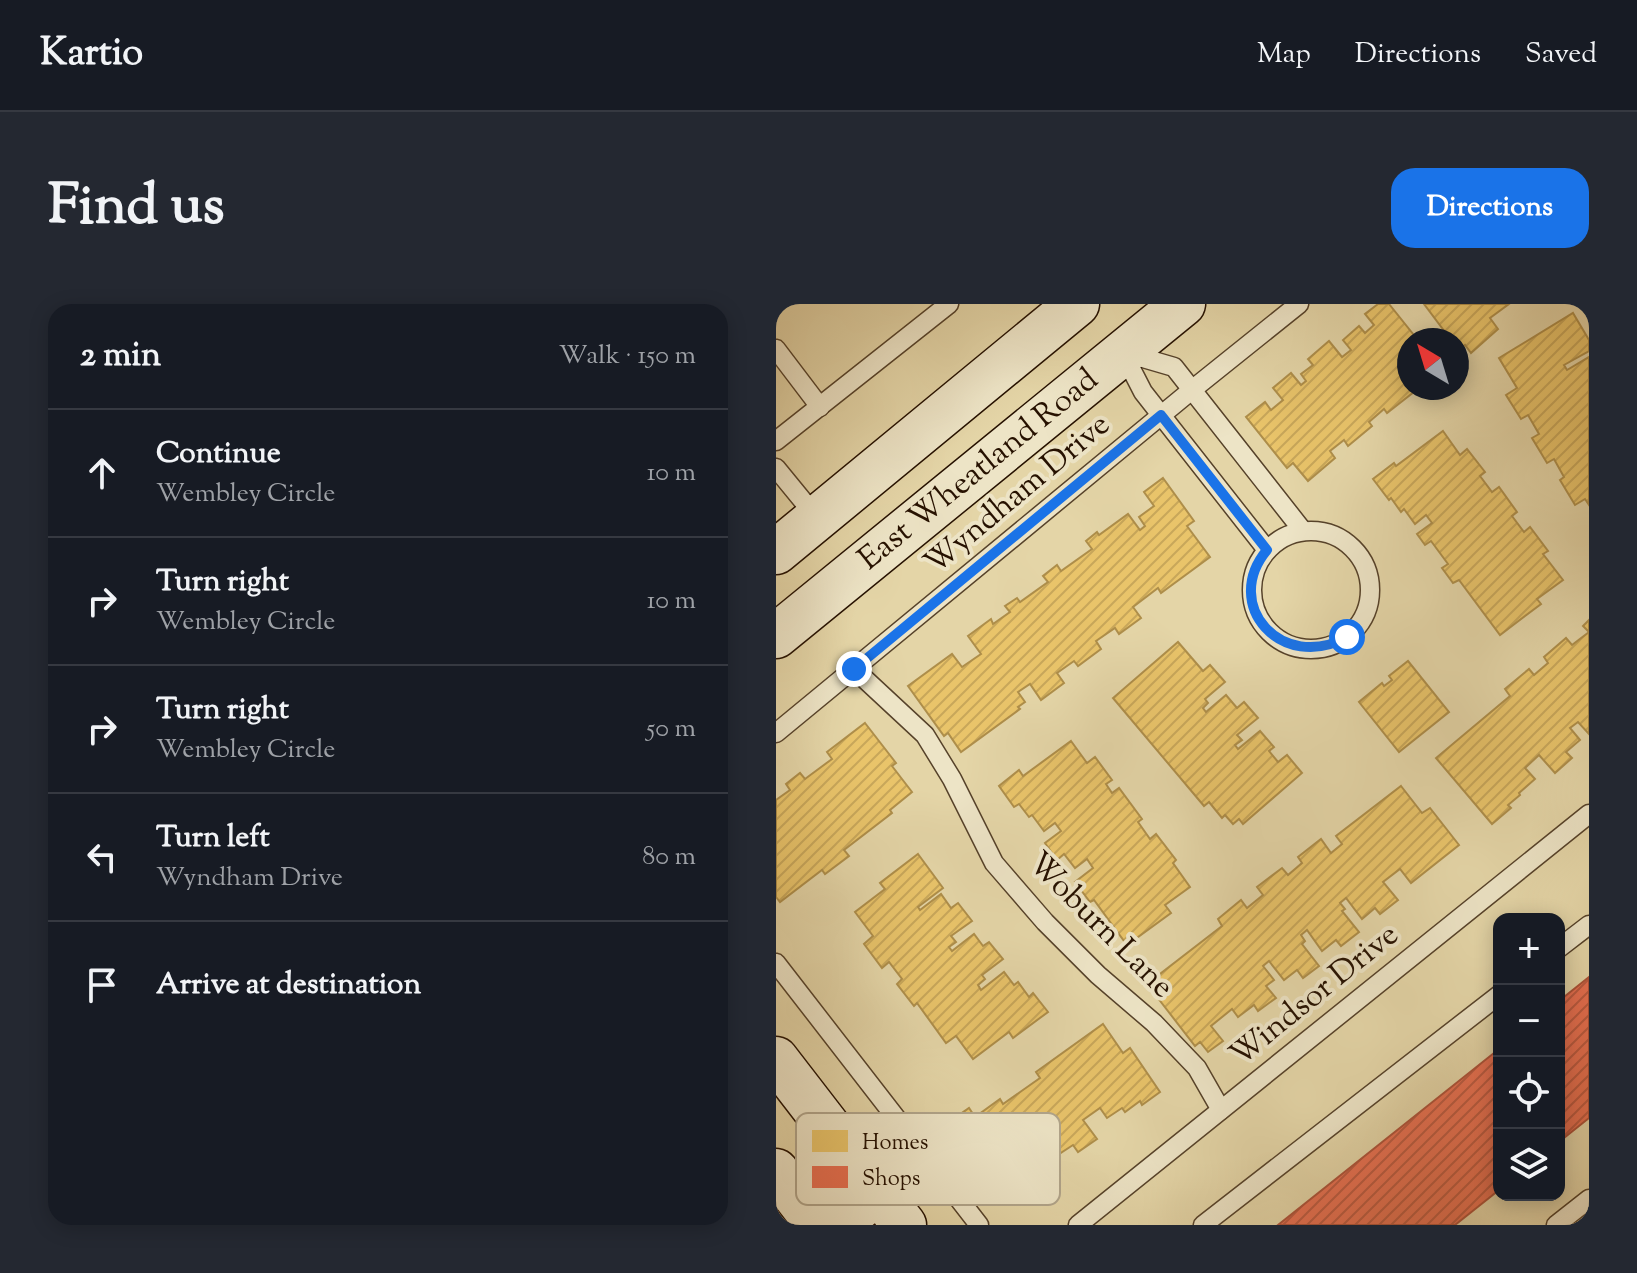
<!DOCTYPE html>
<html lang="en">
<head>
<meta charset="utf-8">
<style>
	body { margin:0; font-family:"Sorts Mill Goudy",serif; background:#242831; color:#f1f3f6 }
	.controls { position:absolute; right:24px; bottom:24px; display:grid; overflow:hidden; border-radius:16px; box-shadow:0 4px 20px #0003 }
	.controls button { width:72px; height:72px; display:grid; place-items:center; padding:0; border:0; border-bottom:2px solid #363941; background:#171b24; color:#f1f3f6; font:40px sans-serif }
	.compass { position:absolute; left:621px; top:24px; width:72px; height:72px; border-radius:50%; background:#171b24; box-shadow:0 4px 20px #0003; rotate:322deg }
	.stop { position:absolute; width:24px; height:24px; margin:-18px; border:6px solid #1a73e8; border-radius:50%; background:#fff }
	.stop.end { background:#1a73e8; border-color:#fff; box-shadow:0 2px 8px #0008 }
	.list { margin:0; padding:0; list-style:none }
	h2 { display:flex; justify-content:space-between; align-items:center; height:104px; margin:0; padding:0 32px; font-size:34px }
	h2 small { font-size:26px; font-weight:400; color:#9ea1a6 }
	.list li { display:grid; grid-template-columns:52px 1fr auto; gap:24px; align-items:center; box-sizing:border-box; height:128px; padding:0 32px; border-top:2px solid #363941 }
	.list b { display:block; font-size:30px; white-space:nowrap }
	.list p { margin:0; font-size:26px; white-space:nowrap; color:#9ea1a6 }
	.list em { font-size:26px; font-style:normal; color:#9ea1a6 }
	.icon { flex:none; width:44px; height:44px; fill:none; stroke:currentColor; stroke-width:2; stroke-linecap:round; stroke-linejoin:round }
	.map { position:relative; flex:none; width:813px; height:921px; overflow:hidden; border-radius:24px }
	header { display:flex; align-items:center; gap:48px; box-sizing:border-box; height:112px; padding:0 40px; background:#171b24; border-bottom:2px solid #363941 }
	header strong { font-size:38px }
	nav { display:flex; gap:44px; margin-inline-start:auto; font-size:28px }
	.intro { display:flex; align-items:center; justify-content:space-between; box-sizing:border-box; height:192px; padding:0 48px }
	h1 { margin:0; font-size:56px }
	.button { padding:20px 36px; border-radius:24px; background:#1a73e8; color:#fff; font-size:28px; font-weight:700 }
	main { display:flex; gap:48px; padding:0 48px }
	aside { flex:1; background:#171b24; border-radius:24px; box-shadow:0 4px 20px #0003 }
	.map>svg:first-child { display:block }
	.homes { fill:url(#homes-hatch); stroke:#ae8e4a; stroke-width:2 }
	.shops { fill:url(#shops-hatch); stroke:#ad5339; stroke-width:2 }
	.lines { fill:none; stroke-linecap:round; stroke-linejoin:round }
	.service-casing { stroke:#56422a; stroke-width:21 }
	.secondary-casing { stroke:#261100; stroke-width:47 }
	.service { stroke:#ede4c6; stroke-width:18 }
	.secondary { stroke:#ede4c6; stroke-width:44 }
	.route { stroke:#1a73e8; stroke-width:10 }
	.labels { text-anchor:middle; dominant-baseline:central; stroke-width:8; stroke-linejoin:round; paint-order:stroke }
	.street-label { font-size:32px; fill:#261100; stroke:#ede4c6 }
	.key { fill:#ede4c6; stroke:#b1a58b; stroke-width:2 }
	.key-label { font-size:22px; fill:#261100 }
</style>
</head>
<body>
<header>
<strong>Kartio</strong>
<nav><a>Map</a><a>Directions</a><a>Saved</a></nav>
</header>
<div class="intro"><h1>Find us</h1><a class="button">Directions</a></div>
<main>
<aside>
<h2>2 min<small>Walk · 150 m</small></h2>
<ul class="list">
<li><svg class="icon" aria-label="ahead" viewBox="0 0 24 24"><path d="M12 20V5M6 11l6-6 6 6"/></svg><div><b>Continue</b><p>Wembley Circle</p></div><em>10 m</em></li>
<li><svg class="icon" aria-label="right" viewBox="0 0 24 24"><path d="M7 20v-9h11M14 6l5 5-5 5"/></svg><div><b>Turn right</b><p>Wembley Circle</p></div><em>10 m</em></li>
<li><svg class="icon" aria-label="right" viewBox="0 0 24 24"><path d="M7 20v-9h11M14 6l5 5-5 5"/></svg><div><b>Turn right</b><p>Wembley Circle</p></div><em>50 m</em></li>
<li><svg class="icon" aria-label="left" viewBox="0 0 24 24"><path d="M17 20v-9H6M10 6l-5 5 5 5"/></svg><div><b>Turn left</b><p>Wyndham Drive</p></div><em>80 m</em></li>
<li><svg class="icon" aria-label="arrive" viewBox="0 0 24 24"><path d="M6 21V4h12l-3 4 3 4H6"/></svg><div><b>Arrive at destination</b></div></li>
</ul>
</aside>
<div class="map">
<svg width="813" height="921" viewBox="0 0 813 921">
	<defs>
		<pattern id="homes-hatch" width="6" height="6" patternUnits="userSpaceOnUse" patternTransform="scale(2)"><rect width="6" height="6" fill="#e9c46a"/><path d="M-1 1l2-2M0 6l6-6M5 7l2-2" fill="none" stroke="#c8a75a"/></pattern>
		<pattern id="shops-hatch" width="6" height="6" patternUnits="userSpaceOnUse" patternTransform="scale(2)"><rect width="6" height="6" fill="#e76f51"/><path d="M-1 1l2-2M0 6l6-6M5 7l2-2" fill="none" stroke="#bb5a41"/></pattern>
	</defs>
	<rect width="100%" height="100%" fill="#e4d5a7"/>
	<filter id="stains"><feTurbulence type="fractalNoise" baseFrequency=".0025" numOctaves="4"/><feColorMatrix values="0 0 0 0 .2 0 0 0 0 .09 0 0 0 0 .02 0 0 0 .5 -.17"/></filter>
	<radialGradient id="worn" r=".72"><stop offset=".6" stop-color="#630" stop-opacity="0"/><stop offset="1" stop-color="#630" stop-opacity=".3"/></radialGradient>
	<g class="homes">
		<polygon points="602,0 613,0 641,35 633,36 633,84 643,84 611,109 608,105 593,118 596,122 572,142 568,136 554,147 559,154 532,177 517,159 511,164 470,113 489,98 495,106 507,96 497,84 515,69 525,81 530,77 525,70 537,61 532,55 553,37 566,53 575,46 567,36 583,22 589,29 598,21 589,10"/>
		<polygon points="648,0 733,0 714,14 722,25 695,49 689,41 682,46 681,36 675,36"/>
		<polygon points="797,9 813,36 813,47 788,61 791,66 813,53 813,201 809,195 799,201 784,176 788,173 778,155 771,159 756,134 763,130 752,111 745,115 730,91 741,84 723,54"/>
		<polygon points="667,127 684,151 691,145 709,168 704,172 716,188 723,183 741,208 736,212 748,228 754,223 772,247 767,250 787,276 761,295 765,300 724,331 683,276 677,279 666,264 672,260 655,237 649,241 641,230 656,219 650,211 639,220 628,205 625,208 615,194 613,196 597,175 618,159 620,162"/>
		<polygon points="387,174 418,217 411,222 434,253 385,289 382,284 357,303 365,314 343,330 339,324 320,337 325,345 302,362 298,357 281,369 288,379 265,396 254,380 242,388 249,398 242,403 244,405 185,448 172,429 168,432 132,382 176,350 186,363 205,350 192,332 215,315 217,320 234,308 229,302 241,294 244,298 272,278 267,272 281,261 285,267 316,245 310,237 321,228 323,231 352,210 364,226 369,222 363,213 378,202 368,188"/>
		<polygon points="813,316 813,430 802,418 794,424 804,436 790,448 796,454 779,469 763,451 749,464 759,475 743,489 744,491 732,501 735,504 716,520 660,454 734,392 729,385 753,365 758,371 772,359 768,353 790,334 796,341 813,328 807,322"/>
		<polygon points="402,338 427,367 434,361 449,378 429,395 432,399 427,404 430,408 450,391 461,404 468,398 482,414 461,431 466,436 459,441 462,445 484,427 498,443 493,447 502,458 511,451 526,469 467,520 463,515 457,520 449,511 446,514 433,498 428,502 337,394"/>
		<polygon points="632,357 673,408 623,448 583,398 606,379 608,382 616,376 613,372"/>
		<polygon points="89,419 120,459 116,462 136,488 114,506 116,509 68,546 73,552 49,570 46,566 4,598 0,593 0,496 14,486 10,480 24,469 29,475 56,455 51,448"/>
		<polygon points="295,437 311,459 319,453 336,476 330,480 336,489 343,484 366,515 362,518 374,535 380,530 400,556 397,559 414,583 389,601 395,609 351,641 318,596 314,598 299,578 317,564 311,555 299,564 288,550 281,556 269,539 285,527 279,519 268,527 256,511 253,513 243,500 238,503 223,482 243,466 247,472"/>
		<polygon points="625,482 646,509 654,504 683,541 635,579 624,565 607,578 622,596 604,610 599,604 586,615 570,594 564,599 569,605 566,607 583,628 565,642 560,636 546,647 531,626 525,631 529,637 526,640 543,662 527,674 521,666 508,676 493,657 487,662 498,676 490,682 500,694 482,707 478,701 462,713 456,705 435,722 447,737 432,748 424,738 419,742 371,680 446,622 442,615 465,596 471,604 487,591 481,583 506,564 512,571 526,559 522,553 545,535 555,549 566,540 560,532"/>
		<polygon points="142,550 167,584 142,603 144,606 165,590 175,604 182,599 196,617 175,632 180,638 173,643 176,647 198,630 207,642 213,638 227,655 206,671 209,675 202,681 205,686 228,668 238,681 242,678 253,693 257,689 272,708 237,734 233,728 197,755 180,732 170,739 141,699 138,702 121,680 126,675 113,658 106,664 88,640 97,632 79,608 109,585 104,579"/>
		<polygon points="327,720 347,749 354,744 384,788 366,801 364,797 349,808 346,804 331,814 324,804 307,816 321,835 302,848 297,841 280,852 273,841 256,853 269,872 251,885 237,865 227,873 235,885 215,900 163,825 193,804 199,813 224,795 227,800 264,774 260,768"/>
	</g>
	<g class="shops">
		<polygon points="813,673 813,814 783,838 783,697"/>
		<polygon points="723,745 723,886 679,921 502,921"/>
	</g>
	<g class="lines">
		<defs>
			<g id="service">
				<polyline points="0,45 44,103"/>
				<polyline points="347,49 367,88 491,246"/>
				<polyline points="350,49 398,63 527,227"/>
				<polyline points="0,137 173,0"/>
				<polyline points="0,164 41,214"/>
				<circle cx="535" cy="286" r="59"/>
				<polyline points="78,365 149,431 176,475 218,559 269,618 322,671 378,719 421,764 445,806"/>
				<polyline points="0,429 417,85 523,0"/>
				<polyline points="783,644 813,621"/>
				<polyline points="0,659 203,921"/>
				<polyline points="302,921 813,510"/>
				<polyline points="427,921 723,691"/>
				<polyline points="780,921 813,895"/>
			</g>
			<g id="secondary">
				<polyline points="0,248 301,0"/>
				<path id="s1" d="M0,332l407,-332"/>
				<polyline points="0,755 128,921"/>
				<polyline points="0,867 42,921"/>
				<polyline points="61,921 103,888"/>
			</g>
		</defs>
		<use href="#service" class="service-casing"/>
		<use href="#secondary" class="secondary-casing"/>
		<use href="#service" class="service"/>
		<use href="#secondary" class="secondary"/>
	</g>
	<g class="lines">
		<path class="route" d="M78,365l307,-254 106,135c-46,55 15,123 80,87"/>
	</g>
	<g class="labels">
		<g class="street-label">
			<text stroke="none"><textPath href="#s1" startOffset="262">East Wheatland Road</textPath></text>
			<text transform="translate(242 191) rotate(-40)">Wyndham Drive</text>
			<text transform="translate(324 622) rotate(45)">Woburn Lane</text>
			<text transform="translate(539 692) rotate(-39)">Windsor Drive</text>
		</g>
	</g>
	<rect x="20" y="809" width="264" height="92" rx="12" class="key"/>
	<rect x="36" y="826" width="36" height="22" fill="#e9c46a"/>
	<rect x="36" y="862" width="36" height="22" fill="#e76f51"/>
	<g class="key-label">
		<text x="86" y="845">Homes</text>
		<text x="86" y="881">Shops</text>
	</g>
	<rect width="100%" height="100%" filter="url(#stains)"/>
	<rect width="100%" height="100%" fill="url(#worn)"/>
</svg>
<div class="controls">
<button>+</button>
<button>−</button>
<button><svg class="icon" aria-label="locate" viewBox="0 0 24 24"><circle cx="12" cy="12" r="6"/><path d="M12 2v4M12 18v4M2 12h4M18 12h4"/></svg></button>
<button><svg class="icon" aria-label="layers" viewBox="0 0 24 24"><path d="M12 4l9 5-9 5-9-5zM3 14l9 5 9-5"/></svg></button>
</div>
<svg class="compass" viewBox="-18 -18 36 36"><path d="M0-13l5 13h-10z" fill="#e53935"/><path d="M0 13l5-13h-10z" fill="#9ea1a6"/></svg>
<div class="stop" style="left:571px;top:333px"></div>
<div class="stop end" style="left:78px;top:365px"></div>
</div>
</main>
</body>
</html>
